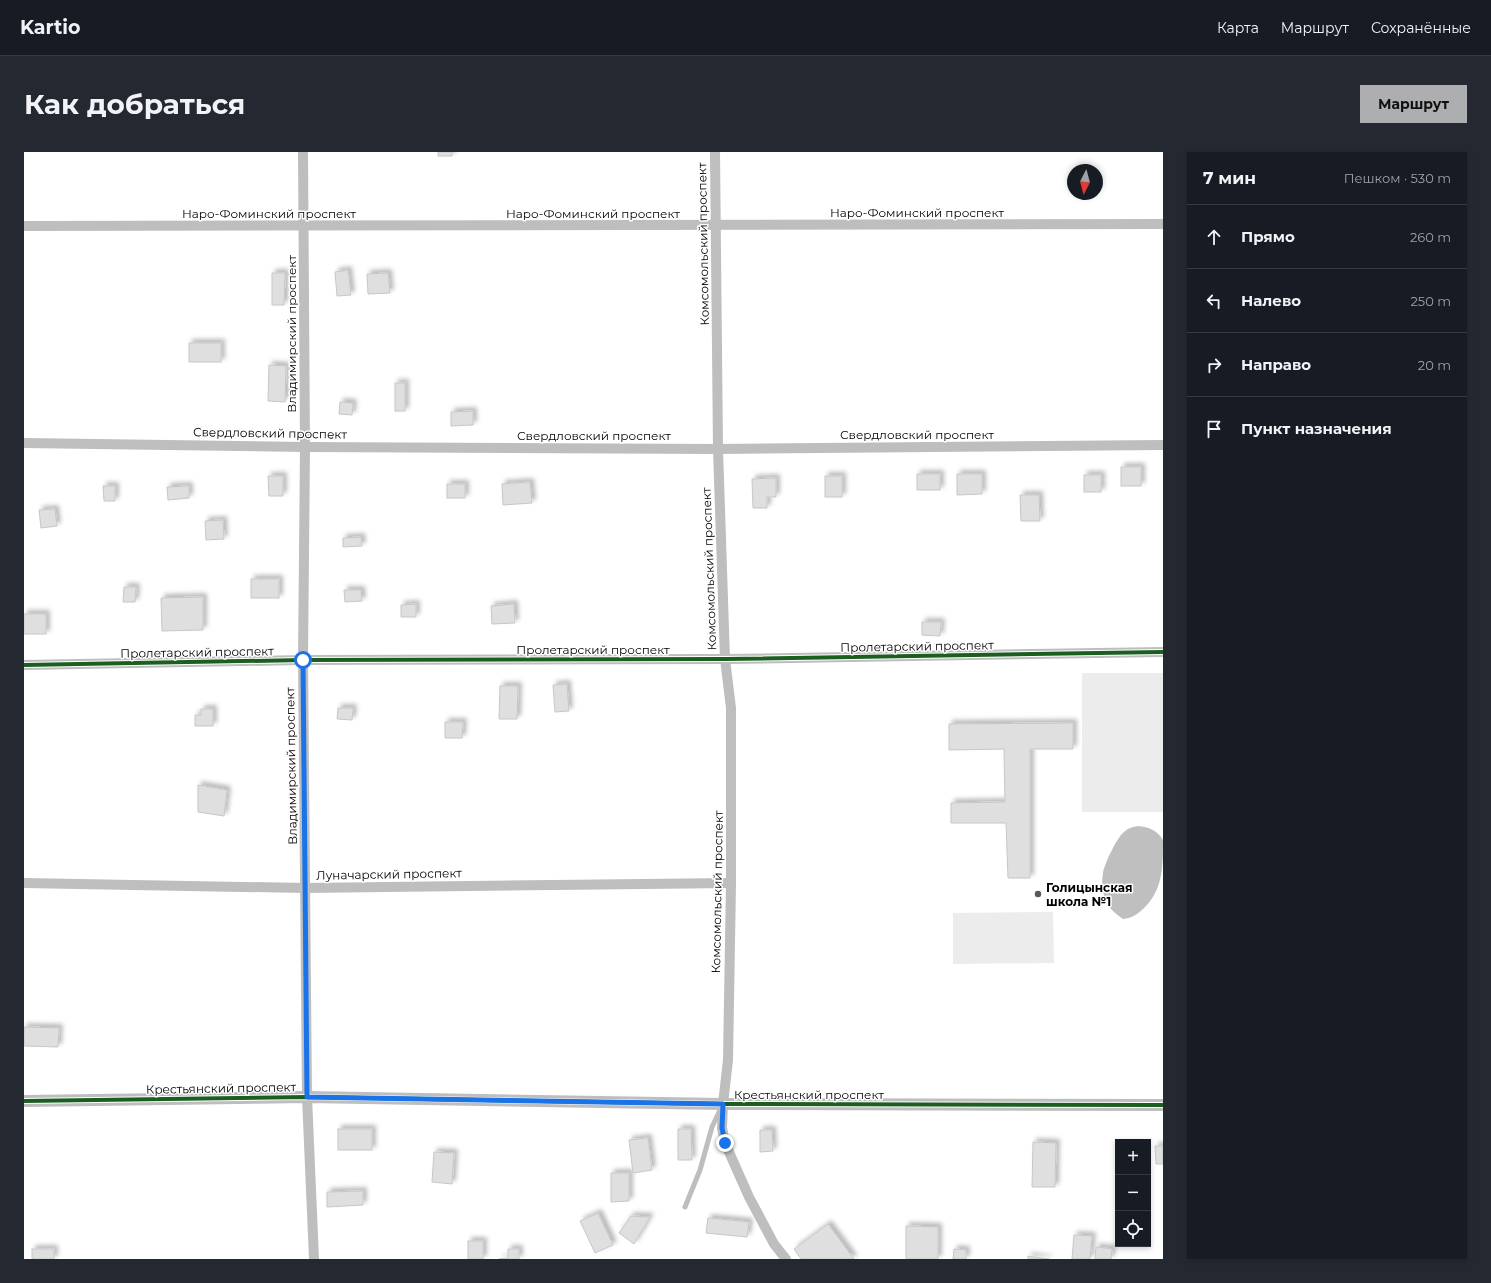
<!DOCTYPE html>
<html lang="ru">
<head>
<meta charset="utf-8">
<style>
	body { margin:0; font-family:Montserrat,sans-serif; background:#242831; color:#f1f3f6 }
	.controls { position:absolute; right:12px; bottom:12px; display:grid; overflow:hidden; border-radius:0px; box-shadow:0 2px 6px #0003 }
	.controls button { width:36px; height:36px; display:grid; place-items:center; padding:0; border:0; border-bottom:1px solid #363941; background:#171b24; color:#f1f3f6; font:20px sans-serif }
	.compass { position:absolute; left:1043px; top:12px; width:36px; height:36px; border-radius:50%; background:#171b24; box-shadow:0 2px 6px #0003; rotate:186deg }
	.stop { position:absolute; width:12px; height:12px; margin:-9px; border:3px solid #1a73e8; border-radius:50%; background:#fff }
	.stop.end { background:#1a73e8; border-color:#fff; box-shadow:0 1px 4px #0008 }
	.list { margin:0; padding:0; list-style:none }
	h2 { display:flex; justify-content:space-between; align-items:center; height:52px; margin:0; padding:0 16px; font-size:17px }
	h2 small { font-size:13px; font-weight:400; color:#9ea1a6 }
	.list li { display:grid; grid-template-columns:26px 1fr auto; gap:12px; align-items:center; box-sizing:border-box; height:64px; padding:0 16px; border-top:1px solid #363941 }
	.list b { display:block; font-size:15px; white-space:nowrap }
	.list em { font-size:13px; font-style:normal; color:#9ea1a6 }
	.icon { flex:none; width:22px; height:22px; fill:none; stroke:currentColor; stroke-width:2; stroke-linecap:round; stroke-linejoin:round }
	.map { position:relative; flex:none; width:1139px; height:1107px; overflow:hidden; border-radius:0px }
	header { display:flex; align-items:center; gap:24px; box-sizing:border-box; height:56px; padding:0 20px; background:#171b24; border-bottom:1px solid #363941 }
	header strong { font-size:19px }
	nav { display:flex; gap:22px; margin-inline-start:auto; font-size:14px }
	.intro { display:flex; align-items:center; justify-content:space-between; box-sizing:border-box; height:96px; padding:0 24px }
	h1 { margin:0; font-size:28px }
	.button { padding:10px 18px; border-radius:0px; background:#adaeaf; color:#111; font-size:14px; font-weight:700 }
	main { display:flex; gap:24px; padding:0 24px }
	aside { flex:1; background:#171b24; border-radius:0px; box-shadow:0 2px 6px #0003 }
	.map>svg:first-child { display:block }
	.green { fill:#ececec }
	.water { fill:#bfbfbf }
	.building { fill:#dfdfdf; stroke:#c7c7c7; filter:url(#shadow) }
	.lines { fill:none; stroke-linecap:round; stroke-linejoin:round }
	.service { stroke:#bebebe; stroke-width:5 }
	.minor { stroke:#bebebe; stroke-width:10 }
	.tertiary { stroke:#bebebe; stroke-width:12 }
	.cycleway-casing { stroke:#fff; stroke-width:6 }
	.cycleway { stroke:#1b5e20; stroke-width:4 }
	.route { stroke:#1a73e8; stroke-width:5 }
	.poi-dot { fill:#595959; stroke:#fff; stroke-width:1.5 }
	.labels { text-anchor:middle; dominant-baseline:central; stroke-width:3; stroke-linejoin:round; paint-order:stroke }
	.street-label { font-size:12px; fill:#000; stroke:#fff }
	.poi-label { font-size:12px; font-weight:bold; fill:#000; stroke:#fff; text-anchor:start }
</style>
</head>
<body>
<header>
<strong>Kartio</strong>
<nav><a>Карта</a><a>Маршрут</a><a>Сохранённые</a></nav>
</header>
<div class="intro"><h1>Как добраться</h1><a class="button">Маршрут</a></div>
<main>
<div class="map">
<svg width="1139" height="1107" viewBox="0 0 1139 1107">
	<defs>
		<filter id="shadow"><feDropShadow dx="3.5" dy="-3.5" stdDeviation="2" flood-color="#0004"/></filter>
	</defs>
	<rect width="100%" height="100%" fill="#fff"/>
	<g class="green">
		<rect x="1058" y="521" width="81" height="139"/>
		<polygon points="1029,760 1030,811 929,812 929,761"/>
	</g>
	<path class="water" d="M1114,674c11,1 19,4 25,14 0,28 0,51 -21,70 -6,5 -10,8 -19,9 -6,-4 -12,-9 -16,-15 -4,-8 -6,-22 -4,-31 1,-8 14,-36 21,-41 4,-4 9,-5 14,-6z"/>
	<g class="building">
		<rect x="414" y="0" width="14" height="4"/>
		<polygon points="324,118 327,143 313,144 311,120"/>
		<polygon points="248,121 261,121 260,153 248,153"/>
		<polygon points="364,121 366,141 344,142 343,122"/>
		<rect x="165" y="191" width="32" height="19"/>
		<polygon points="245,213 262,214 261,250 244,249"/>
		<rect x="371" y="231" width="10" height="28"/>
		<polygon points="316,250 329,251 328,263 315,262"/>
		<polygon points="449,259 449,273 427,274 427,260"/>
		<rect x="1097" y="315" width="20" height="19"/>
		<rect x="893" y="322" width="23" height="16"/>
		<polygon points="933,322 958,322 958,342 933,343"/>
		<rect x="1060" y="323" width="17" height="17"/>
		<polygon points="244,324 259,324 259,344 245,344"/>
		<rect x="801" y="324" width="17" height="21"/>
		<polygon points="752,326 752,345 743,345 743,356 729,356 728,327"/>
		<polygon points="506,330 508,351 479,353 478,332"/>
		<rect x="423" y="332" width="18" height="14"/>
		<polygon points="79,334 91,334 91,349 80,349"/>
		<polygon points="165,334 165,346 144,348 143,335"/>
		<polygon points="996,343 1015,343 1016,369 997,369"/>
		<polygon points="31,357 33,374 17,376 15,358"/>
		<polygon points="199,368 200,387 182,388 181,369"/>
		<polygon points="337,385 338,394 319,395 319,386"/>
		<rect x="227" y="427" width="28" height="19"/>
		<polygon points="100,435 112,435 111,450 99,450"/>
		<polygon points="320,438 337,438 338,449 321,450"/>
		<polygon points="179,445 179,478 138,479 137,446"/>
		<polygon points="392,452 392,465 377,465 377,453"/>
		<polygon points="490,452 491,471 468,472 467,454"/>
		<rect x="0" y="462" width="22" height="20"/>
		<polygon points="898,470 917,470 916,484 898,483"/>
		<polygon points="543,532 545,559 531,560 529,533"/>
		<polygon points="476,534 494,534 493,567 475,567"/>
		<polygon points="314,556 329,556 328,568 313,567"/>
		<polygon points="177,557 189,557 189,574 171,574 171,563 177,563"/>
		<polygon points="421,570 439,570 438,586 421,586"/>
		<polygon points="1049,571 1049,597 1006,597 1006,726 984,726 982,671 927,671 927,651 981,650 980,597 925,598 925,572"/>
		<polygon points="174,633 203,638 200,664 174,660"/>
		<polygon points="0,875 35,876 34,895 0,894"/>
		<rect x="314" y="977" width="34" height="21"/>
		<polygon points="654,977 667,977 668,1008 654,1008"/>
		<polygon points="736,978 748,978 749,999 736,1000"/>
		<polygon points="624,986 628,1018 609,1021 605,988"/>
		<polygon points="1009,990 1032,991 1031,1035 1008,1035"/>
		<polygon points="1131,994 1139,994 1139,1012 1132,1012"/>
		<polygon points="410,1000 430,1001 428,1032 408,1030"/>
		<polygon points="587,1021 605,1021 605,1049 587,1050"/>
		<polygon points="339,1039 339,1053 303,1055 303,1040"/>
		<polygon points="574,1061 589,1093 571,1101 556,1069"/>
		<polygon points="607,1064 626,1065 610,1092 595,1081"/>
		<polygon points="684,1066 725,1070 723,1085 682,1081"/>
		<polygon points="804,1072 830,1107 777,1107 770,1097"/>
		<polygon points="882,1074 914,1075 914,1107 882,1107"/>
		<polygon points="1050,1083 1068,1084 1066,1107 1048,1107"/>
		<rect x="444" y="1089" width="15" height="18"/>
		<polygon points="1072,1095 1088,1097 1087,1107 1071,1107"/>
		<rect x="8" y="1097" width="22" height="10"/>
		<polygon points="484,1097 495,1097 495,1107 475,1107 484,1106"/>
		<polygon points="930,1097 942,1098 942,1107 929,1107"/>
		<polygon points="1004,1104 1025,1107 1004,1107"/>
	</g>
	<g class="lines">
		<polyline class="service" points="661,1055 676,1018 688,975 696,958"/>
		<g class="minor">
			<polyline points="279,0 281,295 279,508 283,945 290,1107"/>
			<polyline points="691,0 694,297 701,507 707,556 707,731 704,908 699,952 698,976 701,991 725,1045 750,1092 762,1107"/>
			<polyline points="0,74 1139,72"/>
			<polyline points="0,291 281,295 694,297 1139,293"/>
			<polyline points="0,513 279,508 701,507 1139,500"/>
			<polyline points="0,731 281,736 707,731"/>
		</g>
		<polyline class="tertiary" points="0,949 283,945 699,952 1139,953"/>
		<defs>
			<g id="cycleway">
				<polyline points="0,513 279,508 701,507 1139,500"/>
				<polyline points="0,949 283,945 699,952 1139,953"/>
			</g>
		</defs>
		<use href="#cycleway" class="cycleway-casing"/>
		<use href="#cycleway" class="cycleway"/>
	</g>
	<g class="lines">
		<polyline class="route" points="279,508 283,945 699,952 698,976 701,991"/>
	</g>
	<circle class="poi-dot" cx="1014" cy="742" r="4"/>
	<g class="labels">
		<g class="street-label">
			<text x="893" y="60">Наро-Фоминский проспект</text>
			<text x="245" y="61">Наро-Фоминский проспект</text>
			<text x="569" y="61">Наро-Фоминский проспект</text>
			<text transform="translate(679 92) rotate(-91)">Комсомольский проспект</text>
			<text transform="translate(267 182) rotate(-90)">Владимирский проспект</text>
			<text transform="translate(246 281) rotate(1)">Свердловский проспект</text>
			<text x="893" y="282">Свердловский проспект</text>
			<text x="570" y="283">Свердловский проспект</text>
			<text transform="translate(685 417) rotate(-92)">Комсомольский проспект</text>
			<text transform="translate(893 494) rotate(-1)">Пролетарский проспект</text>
			<text x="569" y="497">Пролетарский проспект</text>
			<text transform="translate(173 500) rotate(-1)">Пролетарский проспект</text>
			<text transform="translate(267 614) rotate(-91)">Владимирский проспект</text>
			<text transform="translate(365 722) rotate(-1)">Луначарский проспект</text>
			<text transform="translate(693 740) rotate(-89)">Комсомольский проспект</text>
			<text transform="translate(197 936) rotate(-1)">Крестьянский проспект</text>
			<text x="785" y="942">Крестьянский проспект</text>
		</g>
		<g class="poi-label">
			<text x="1022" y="735">Голицынская<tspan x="1022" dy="14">школа №1</tspan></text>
		</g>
	</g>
</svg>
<div class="controls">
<button>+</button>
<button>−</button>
<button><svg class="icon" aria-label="locate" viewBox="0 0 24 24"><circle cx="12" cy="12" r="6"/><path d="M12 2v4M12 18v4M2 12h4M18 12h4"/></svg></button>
</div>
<svg class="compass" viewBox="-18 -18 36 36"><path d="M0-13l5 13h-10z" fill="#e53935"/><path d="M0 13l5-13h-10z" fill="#9ea1a6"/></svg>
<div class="stop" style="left:279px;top:508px"></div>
<div class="stop end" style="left:701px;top:991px"></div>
</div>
<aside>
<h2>7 мин<small>Пешком · 530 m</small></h2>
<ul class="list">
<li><svg class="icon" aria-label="ahead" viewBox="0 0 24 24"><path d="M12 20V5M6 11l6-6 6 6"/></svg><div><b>Прямо</b></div><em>260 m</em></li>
<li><svg class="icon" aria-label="left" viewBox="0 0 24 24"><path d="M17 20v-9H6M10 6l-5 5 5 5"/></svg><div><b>Налево</b></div><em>250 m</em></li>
<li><svg class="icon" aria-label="right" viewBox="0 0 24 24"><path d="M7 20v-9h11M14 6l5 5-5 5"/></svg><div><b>Направо</b></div><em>20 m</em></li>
<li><svg class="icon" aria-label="arrive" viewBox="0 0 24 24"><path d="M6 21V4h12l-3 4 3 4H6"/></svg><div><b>Пункт назначения</b></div></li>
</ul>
</aside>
</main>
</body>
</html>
